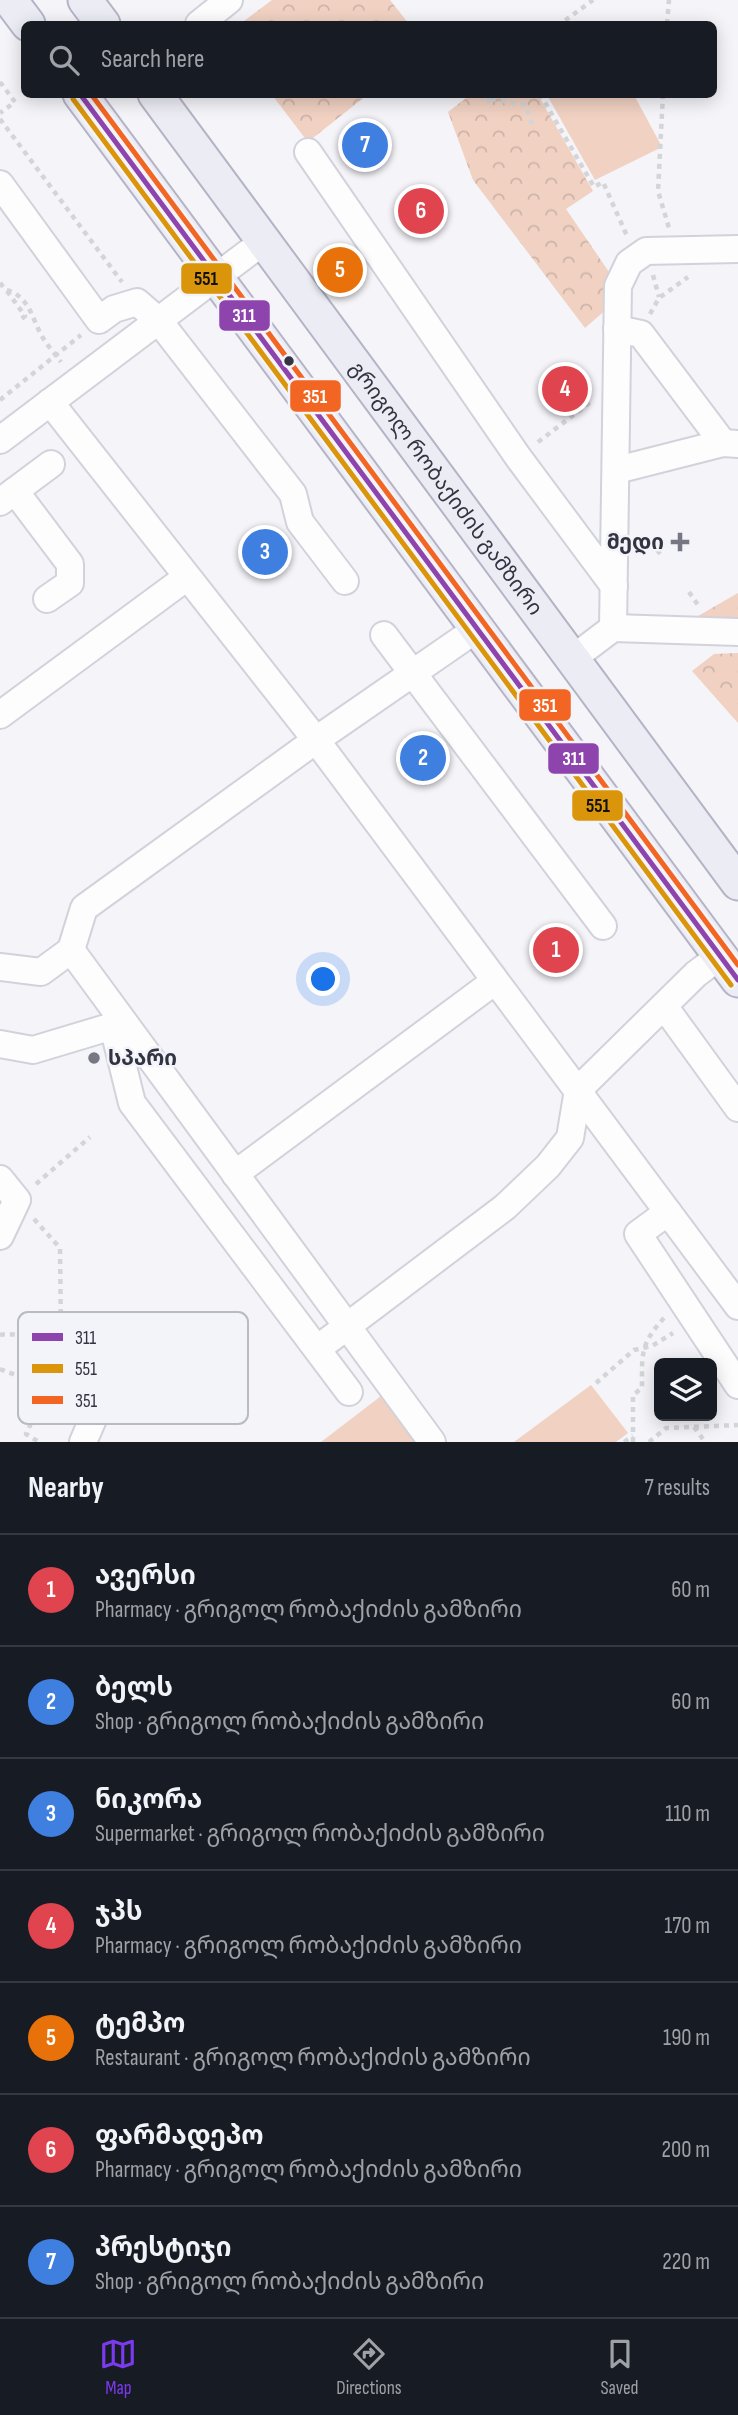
<!DOCTYPE html>
<html lang="en">
<head>
<meta charset="utf-8">
<style>
	body { margin:0; font-family:"Sofia Sans Condensed","Noto Sans Georgian",sans-serif; background:#242831; color:#f1f3f6 }
	.controls { position:absolute; right:21px; bottom:21px; display:grid; overflow:hidden; border-radius:10px; box-shadow:0 4px 18px #0003 }
	.controls button { width:63px; height:63px; display:grid; place-items:center; padding:0; border:0; border-bottom:2px solid #363941; background:#171b24; color:#f1f3f6; font:35px sans-serif }
	.you { position:absolute; left:324px; top:980px; width:24px; height:24px; margin:-18px; border:5px solid #fff; border-radius:50%; background:#1a73e8; box-shadow:0 0 0 10px #1a73e833 }
	.badge { display:grid; place-items:center; width:46px; height:46px; border-radius:50%; background:#7c3aed; color:#fff; font-size:23px; font-weight:700 }
	.pin { position:absolute; translate:-50% -50%; border:4px solid #fff; box-shadow:0 2px 7px #0006 }
	.list { margin:0; padding:0; list-style:none }
	h2 { display:flex; justify-content:space-between; align-items:center; height:91px; margin:0; padding:0 28px; font-size:30px }
	h2 small { font-size:23px; font-weight:400; color:#9ea1a6 }
	.list li { display:grid; grid-template-columns:46px 1fr auto; gap:21px; align-items:center; box-sizing:border-box; height:112px; padding:0 28px; border-top:2px solid #363941 }
	.list b { display:block; font-size:26px; white-space:nowrap }
	.list p { margin:0; font-size:23px; white-space:nowrap; color:#9ea1a6 }
	.list em { font-size:23px; font-style:normal; color:#9ea1a6 }
	.icon { flex:none; width:38px; height:38px; fill:none; stroke:currentColor; stroke-width:2; stroke-linecap:round; stroke-linejoin:round }
	.map { position:relative; flex:none; width:738px; height:1442px; overflow:hidden }
	.search { position:absolute; background:#171b24; box-shadow:0 4px 18px #0003; left:21px; right:21px; top:21px; height:77px; display:flex; align-items:center; gap:18px; box-sizing:border-box; padding:0 24px; border-radius:10px; color:#9ea1a6; font-size:26px }
	.sheet { height:875px; background:#171b24 }
	nav { display:flex; justify-content:space-around; align-items:center; box-sizing:border-box; height:98px; border-top:2px solid #363941; background:#171b24; font-size:19px; color:#9ea1a6 }
	nav a { display:grid; justify-items:center; gap:4px }
	nav .on { color:#7c3aed }
	.map>svg:first-child { display:block }
	.park { fill:url(#park-crowns) }
	.pitch { fill:#f0d1c2 }
	.lines { fill:none; stroke-linecap:round; stroke-linejoin:round }
	.minor-casing { stroke:#d2d2db; stroke-width:30 }
	.major-casing { stroke:#b5b4c6; stroke-width:37 }
	.path { stroke:#d4d5d7; stroke-width:4.5; stroke-dasharray:5 5; stroke-linecap:butt }
	.minor { stroke:#fdfdfe; stroke-width:26 }
	.major { stroke:#ececf5; stroke-width:33 }
	.bus-1-casing { stroke:#f3f3fa; stroke-width:10 }
	.bus-2-casing { stroke:#f3f3fa; stroke-width:10 }
	.bus-3-casing { stroke:#f3f3fa; stroke-width:10 }
	.bus-1 { stroke:#8e44ad; stroke-width:5 }
	.bus-2 { stroke:#da950a; stroke-width:5 }
	.bus-3 { stroke:#f26522; stroke-width:5 }
	.bus-dot { fill:#333441; stroke:#f3f3fa; stroke-width:2.5 }
	.poi-dot { fill:#777781; stroke:#f3f3fa; stroke-width:2.5 }
	.labels { text-anchor:middle; dominant-baseline:central; stroke-width:5; stroke-linejoin:round; paint-order:stroke }
	.street-label { font-size:21px; fill:#333441; stroke:#f3f3fa }
	.poi-label { font-size:21px; font-weight:bold; fill:#333441; stroke:#f3f3fa; text-anchor:end }
	.key { fill:#f3f3fa; stroke:#b9bac2; stroke-width:2 }
	.key-label { font-size:19px; fill:#333441 }
	.line-badge { stroke:#f3f3fa; stroke-width:2.5 }
	.badge-label { font-size:19px; text-anchor:middle; font-weight:bold; fill:#fff }
	.pale-badge-label { font-size:19px; text-anchor:middle; font-weight:bold; fill:#111 }
</style>
</head>
<body>
<div class="map">
<svg width="738" height="1442" viewBox="0 0 738 1442">
	<defs>
		<pattern id="park-crowns" width="20" height="18" patternUnits="userSpaceOnUse" patternTransform="scale(1.75)"><rect width="20" height="18" fill="#f0d1c2"/><path d="M2 6a3 3 0 1 1 6 0M12 15a3 3 0 1 1 6 0" fill="none" stroke="#ceb4a8"/></pattern>
	</defs>
	<rect width="100%" height="100%" fill="#f4f4f9"/>
	<g class="park">
		<polygon points="272,0 390,0 409,24 240,24"/>
		<polygon points="272,95 367,95 308,142"/>
		<polygon points="470,95 538,95 593,191 566,209 624,294 585,328 473,180 448,112"/>
		<polygon points="738,593 738,627 707,628 698,616"/>
		<polygon points="738,653 738,723 692,671 714,654"/>
	</g>
	<g class="pitch">
		<polygon points="547,95 634,95 662,147 595,180"/>
		<polygon points="591,1385 628,1433 616,1442 514,1442"/>
		<polygon points="385,1393 420,1439 416,1442 321,1442"/>
	</g>
	<g class="lines">
		<defs>
			<g id="minor">
				<polyline points="199,24 229,0"/>
				<polyline points="308,152 518,457 614,586"/>
				<polyline points="0,184 99,320 114,309 137,302 159,321 293,494 300,522 345,581"/>
				<polyline points="617,329 641,334 723,443"/>
				<polyline points="50,402 316,740 738,1306"/>
				<polyline points="0,440 264,241"/>
				<polyline points="617,470 723,443 738,444"/>
				<polyline points="15,491 70,564 70,583 47,599"/>
				<polyline points="0,502 51,464"/>
				<polyline points="613,628 618,286 629,263 646,251 738,249"/>
				<polyline points="384,635 603,926"/>
				<polyline points="572,659 613,628 738,632"/>
				<polyline points="0,715 187,577"/>
				<polyline points="0,967 41,972 71,950"/>
				<polyline points="664,1006 738,1108"/>
				<polyline points="113,1026 132,1103 349,1392"/>
				<polyline points="0,1044 33,1050 113,1026 122,1020"/>
				<polyline points="235,1174 495,981"/>
				<polyline points="0,1179 17,1200 0,1236"/>
				<polyline points="668,1212 638,1234 738,1385"/>
				<polyline points="317,1349 505,1207 548,1166 570,1138 578,1090 696,974 720,956"/>
				<polyline points="83,1442 113,1373"/>
				<polyline points="432,1442 71,950 84,908 316,740 478,628"/>
			</g>
			<g id="major">
				<polyline points="10,0 28,24"/>
				<polyline points="85,0 103,24"/>
				<polyline points="80,94 738,980"/>
				<path id="s1" d="M155,94l583,789"/>
			</g>
		</defs>
		<use href="#minor" class="minor-casing"/>
		<use href="#major" class="major-casing"/>
		<g class="path">
			<polyline points="570,24 563,22 593,0"/>
			<polyline points="667,24 669,0"/>
			<polyline points="0,82 15,102 0,113"/>
			<polyline points="481,94 486,102 500,94"/>
			<polyline points="540,94 594,187 603,182 627,236"/>
			<polyline points="663,94 658,191 669,228"/>
			<polyline points="491,99 525,105 532,124"/>
			<polyline points="0,119 122,282"/>
			<polyline points="653,275 659,297"/>
			<path d="M0,283l6,7c24,6 26,30 37,48 5,8 12,16 18,24"/>
			<polyline points="7,291 25,316 20,320"/>
			<polyline points="650,314 659,298 688,277"/>
			<polyline points="0,400 81,335"/>
			<polyline points="538,442 592,401"/>
			<polyline points="651,542 661,555"/>
			<polyline points="689,592 698,605"/>
			<polyline points="36,1184 90,1137"/>
			<polyline points="34,1219 60,1248 61,1335 54,1374 26,1434 39,1442"/>
			<path d="M0,1335c15,-4 42,7 59,9"/>
			<polyline points="0,1369 21,1377 39,1404"/>
			<polyline points="596,1383 634,1350 652,1346 673,1333"/>
			<polyline points="694,1427 705,1442"/>
			<polyline points="624,1442 633,1436"/>
			<path d="M633,1442v-47l9,-7c0,-34 -2,-44 22,-70"/>
			<polyline points="649,1442 666,1428 738,1425"/>
		</g>
		<use href="#minor" class="minor"/>
		<use href="#major" class="major"/>
		<defs>
			<polyline id="bus-1" points="80,94 738,980"/>
			<polyline id="bus-2" points="73,99 731,985"/>
			<polyline id="bus-3" points="91,94 738,965"/>
		</defs>
		<use href="#bus-1" class="bus-1-casing"/>
		<use href="#bus-2" class="bus-2-casing"/>
		<use href="#bus-3" class="bus-3-casing"/>
		<use href="#bus-1" class="bus-1"/>
		<use href="#bus-2" class="bus-2"/>
		<use href="#bus-3" class="bus-3"/>
	</g>
	<circle class="bus-dot" cx="289" cy="361" r="6"/>
	<g class="poi-dot">
		<path d="M676.5 531.5h7v7h7v7h-7v7h-7v-7h-7v-7h7z"/>
		<circle cx="94" cy="1058" r="7"/>
	</g>
	<g class="labels">
		<g class="street-label">
			<text stroke="none"><textPath href="#s1" startOffset="490">გრიგოლ რობაქიძის გამზირი</textPath></text>
		</g>
		<g class="poi-label">
			<text x="664" y="542">მედი</text>
			<text x="108" y="1058" text-anchor="start">სპარი</text>
		</g>
	</g>
	<rect x="18" y="1312" width="230" height="112" rx="10" class="key"/>
	<rect x="32" y="1333" width="31" height="8" fill="#8e44ad"/>
	<rect x="32" y="1364" width="31" height="9" fill="#da950a"/>
	<rect x="32" y="1396" width="31" height="8" fill="#f26522"/>
	<g class="key-label">
		<text x="75" y="1344">311</text>
		<text x="75" y="1375">551</text>
		<text x="75" y="1407">351</text>
	</g>
	<g class="line-badge">
		<rect x="180" y="262" width="53" height="33" rx="7" fill="#da950a"/>
		<rect x="218" y="299" width="53" height="33" rx="7" fill="#8e44ad"/>
		<rect x="289" y="379" width="53" height="34" rx="7" fill="#f26522"/>
		<rect x="518" y="688" width="54" height="34" rx="7" fill="#f26522"/>
		<rect x="547" y="742" width="53" height="33" rx="7" fill="#8e44ad"/>
		<rect x="571" y="789" width="53" height="33" rx="7" fill="#da950a"/>
	</g>
	<g class="badge-label">
		<text x="244" y="322">311</text>
		<text x="315" y="403">351</text>
		<text x="545" y="712">351</text>
		<text x="574" y="765">311</text>
	</g>
	<g class="pale-badge-label">
		<text x="206" y="285">551</text>
		<text x="598" y="812">551</text>
	</g>
</svg>
<div class="controls">
<button><svg class="icon" aria-label="layers" viewBox="0 0 24 24"><path d="M12 4l9 5-9 5-9-5zM3 14l9 5 9-5"/></svg></button>
</div>
<div class="you"></div>
<div class="pin badge" style="left:556px;top:950px;background:#e0444e">1</div>
<div class="pin badge" style="left:423px;top:758px;background:#3f7fe0">2</div>
<div class="pin badge" style="left:265px;top:552px;background:#3f7fe0">3</div>
<div class="pin badge" style="left:565px;top:389px;background:#e0444e">4</div>
<div class="pin badge" style="left:340px;top:270px;background:#e8710a">5</div>
<div class="pin badge" style="left:421px;top:211px;background:#e0444e">6</div>
<div class="pin badge" style="left:365px;top:145px;background:#3f7fe0">7</div>
<div class="search"><svg class="icon" aria-label="search" viewBox="0 0 24 24"><circle cx="10" cy="10" r="6"/><path d="M15 15l6 6"/></svg>Search here</div>
</div>
<section class="sheet">
<h2>Nearby<small>7 results</small></h2>
<ul class="list">
<li><span class="badge" style="background:#e0444e">1</span><div><b>ავერსი</b><p>Pharmacy · გრიგოლ რობაქიძის გამზირი</p></div><em>60 m</em></li>
<li><span class="badge" style="background:#3f7fe0">2</span><div><b>ბელს</b><p>Shop · გრიგოლ რობაქიძის გამზირი</p></div><em>60 m</em></li>
<li><span class="badge" style="background:#3f7fe0">3</span><div><b>ნიკორა</b><p>Supermarket · გრიგოლ რობაქიძის გამზირი</p></div><em>110 m</em></li>
<li><span class="badge" style="background:#e0444e">4</span><div><b>ჯპს</b><p>Pharmacy · გრიგოლ რობაქიძის გამზირი</p></div><em>170 m</em></li>
<li><span class="badge" style="background:#e8710a">5</span><div><b>ტემპო</b><p>Restaurant · გრიგოლ რობაქიძის გამზირი</p></div><em>190 m</em></li>
<li><span class="badge" style="background:#e0444e">6</span><div><b>ფარმადეპო</b><p>Pharmacy · გრიგოლ რობაქიძის გამზირი</p></div><em>200 m</em></li>
<li><span class="badge" style="background:#3f7fe0">7</span><div><b>პრესტიჯი</b><p>Shop · გრიგოლ რობაქიძის გამზირი</p></div><em>220 m</em></li>
</ul>
</section>
<nav>
<a class="on"><svg class="icon" aria-label="map" viewBox="0 0 24 24"><path d="M3 6l6-2 6 2 6-2v14l-6 2-6-2-6 2zM9 4v14M15 6v14"/></svg>Map</a>
<a><svg class="icon" aria-label="directions" viewBox="0 0 24 24"><path d="M12 3l9 9-9 9-9-9zM9 14v-3h6M13 9l2 2-2 2"/></svg>Directions</a>
<a><svg class="icon" aria-label="saved" viewBox="0 0 24 24"><path d="M7 4h10v16l-5-4-5 4z"/></svg>Saved</a>
</nav>
</body>
</html>
